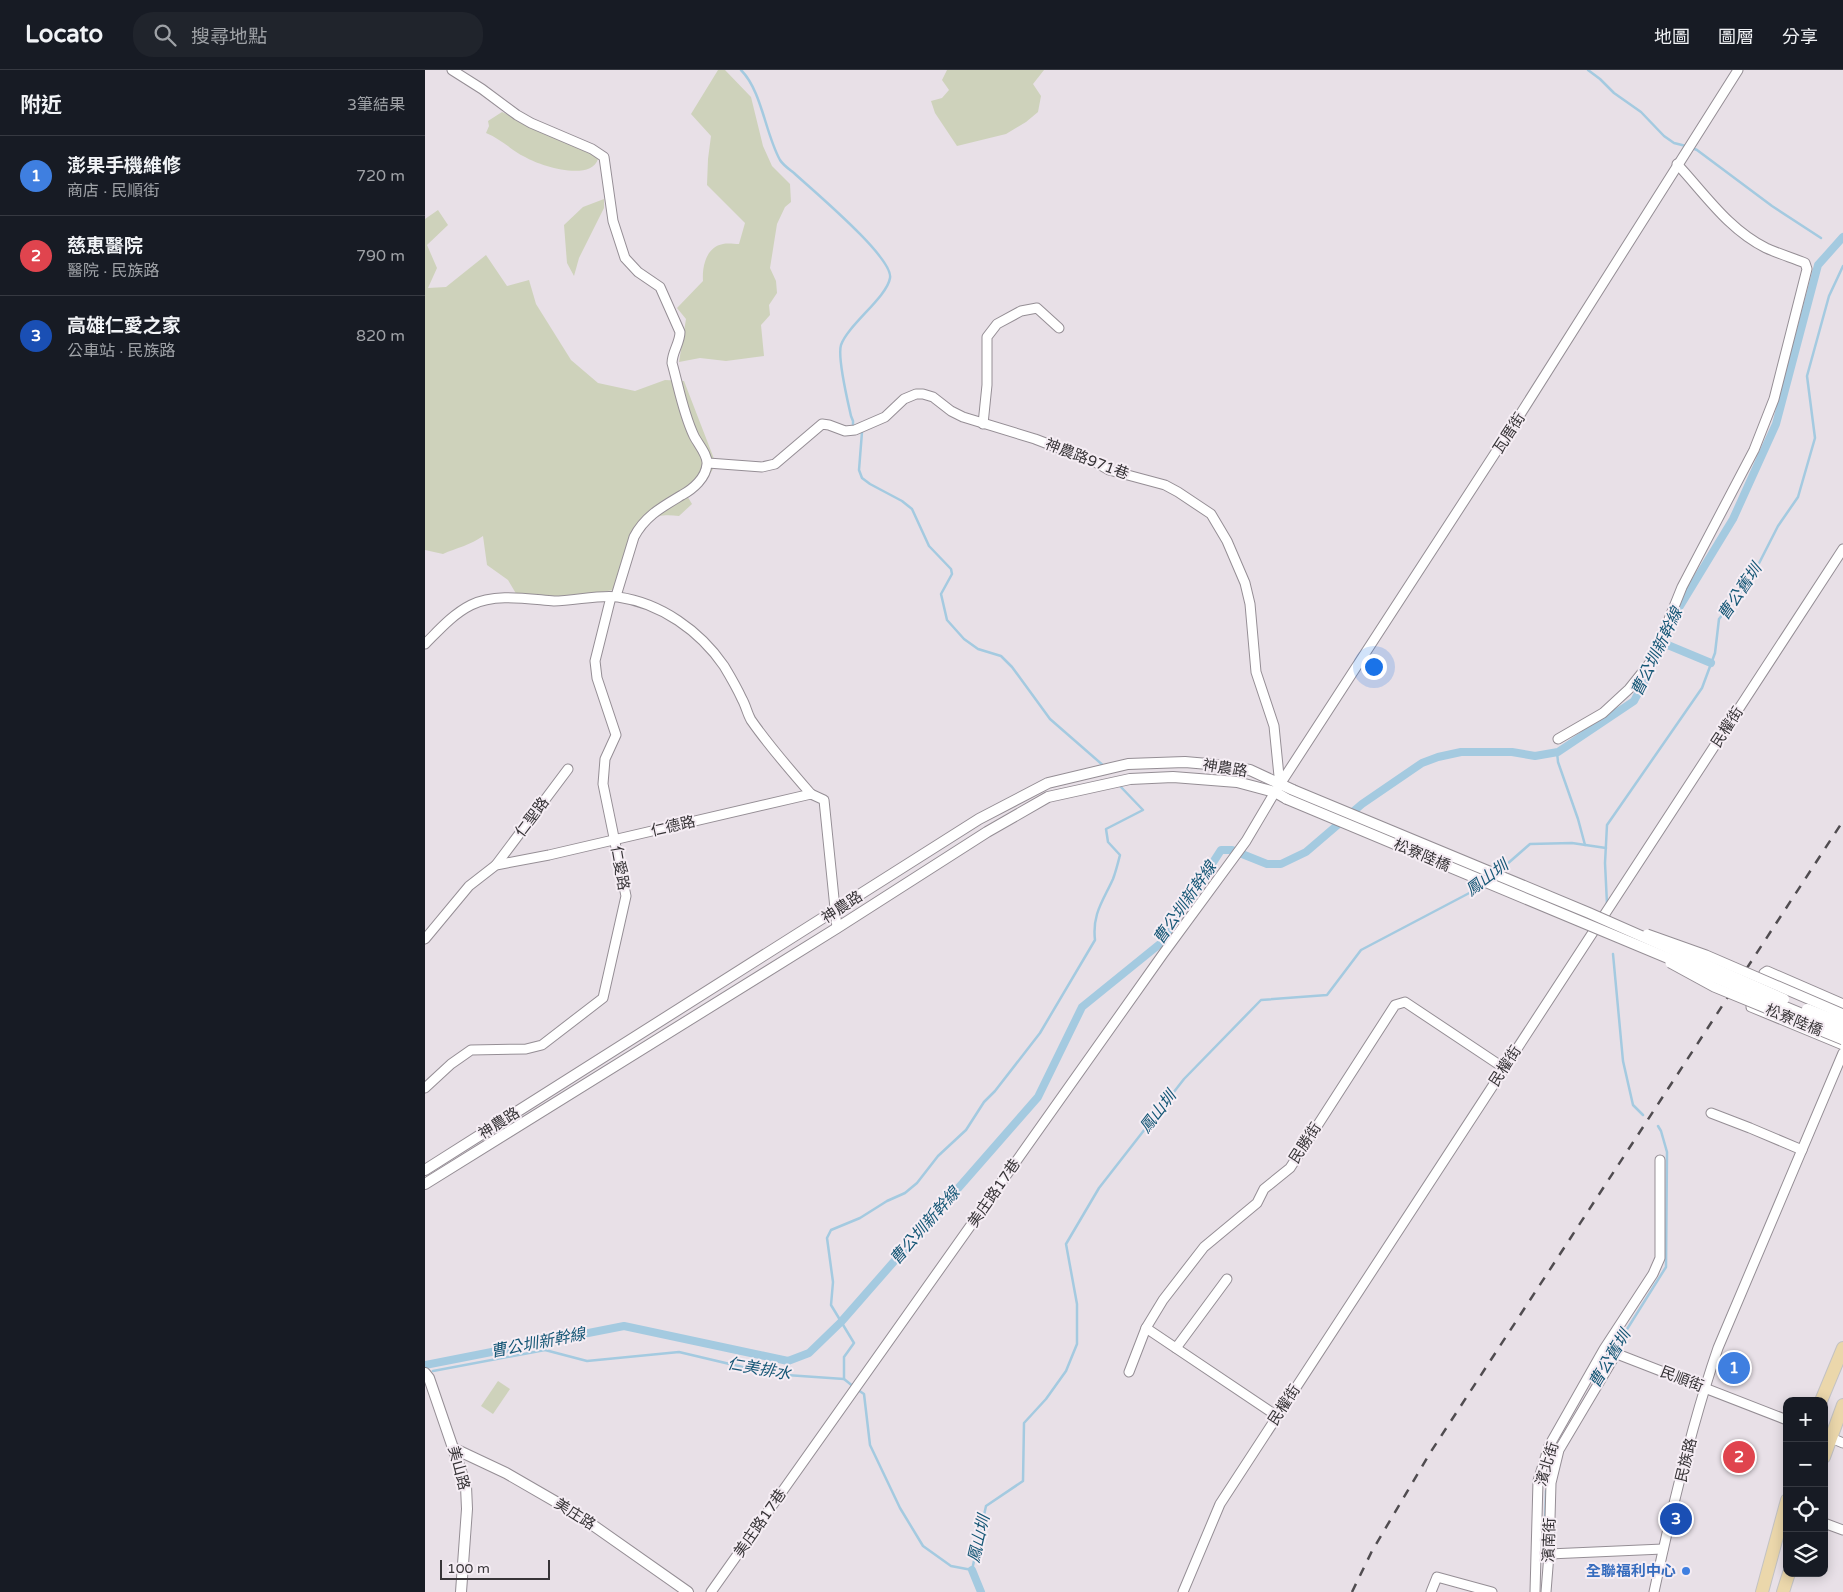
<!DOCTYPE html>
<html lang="zh-TW">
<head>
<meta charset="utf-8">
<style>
	body { margin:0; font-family:"Varela Round","Noto Sans TC",sans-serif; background:#20242c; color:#f1f3f6 }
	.controls { position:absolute; right:15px; bottom:15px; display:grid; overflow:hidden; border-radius:10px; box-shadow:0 2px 12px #0003 }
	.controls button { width:45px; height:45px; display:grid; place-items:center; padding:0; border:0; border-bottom:1px solid #363941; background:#171b24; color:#f1f3f6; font:25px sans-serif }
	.scale { position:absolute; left:15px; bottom:12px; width:110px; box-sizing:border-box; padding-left:5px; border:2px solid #373437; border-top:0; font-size:14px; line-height:18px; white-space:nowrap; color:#373437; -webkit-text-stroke:4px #f5edf4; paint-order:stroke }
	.you { position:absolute; left:948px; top:596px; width:18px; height:18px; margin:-12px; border:4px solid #fff; border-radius:50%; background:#1a73e8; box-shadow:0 0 0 8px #1a73e833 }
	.badge { display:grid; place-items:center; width:32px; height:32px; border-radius:50%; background:#1d66d1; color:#fff; font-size:16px; font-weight:700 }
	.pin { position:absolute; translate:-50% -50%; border:2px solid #fff; box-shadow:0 1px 5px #0006 }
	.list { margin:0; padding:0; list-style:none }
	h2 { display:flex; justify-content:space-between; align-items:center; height:65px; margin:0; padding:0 20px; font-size:21px }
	h2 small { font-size:16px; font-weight:400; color:#9ea1a6 }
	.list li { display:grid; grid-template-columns:32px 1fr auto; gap:15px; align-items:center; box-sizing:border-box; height:80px; padding:0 20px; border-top:1px solid #363941 }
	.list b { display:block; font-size:19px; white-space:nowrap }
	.list p { margin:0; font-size:16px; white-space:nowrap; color:#9ea1a6 }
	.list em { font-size:16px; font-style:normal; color:#9ea1a6 }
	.icon { flex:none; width:28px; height:28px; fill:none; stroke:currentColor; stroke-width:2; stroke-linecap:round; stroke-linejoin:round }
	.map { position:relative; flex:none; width:1418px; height:1522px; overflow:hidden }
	header { display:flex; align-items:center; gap:30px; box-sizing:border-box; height:70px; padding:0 25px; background:#171b24; border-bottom:1px solid #363941 }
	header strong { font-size:24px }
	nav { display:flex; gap:28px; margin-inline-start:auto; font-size:18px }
	.search { width:350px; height:45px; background:#20242c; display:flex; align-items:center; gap:12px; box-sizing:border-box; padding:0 18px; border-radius:20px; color:#9ea1a6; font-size:19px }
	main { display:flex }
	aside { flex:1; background:#171b24 }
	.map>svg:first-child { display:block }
	.green { fill:#ced2bb }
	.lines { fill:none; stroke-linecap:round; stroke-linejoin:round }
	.stream { stroke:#a4cae0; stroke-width:2.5 }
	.canal { stroke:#a4cae0; stroke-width:8 }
	.minor-casing { stroke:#958e95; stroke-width:11 }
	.tertiary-casing { stroke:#958e95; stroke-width:12 }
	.primary-casing { stroke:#c3c2c3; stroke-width:14 }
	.minor { stroke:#fff; stroke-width:9 }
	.tertiary { stroke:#fff; stroke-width:10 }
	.primary { stroke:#ebd7ab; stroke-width:12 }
	.rail { stroke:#504c50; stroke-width:2.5; stroke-dasharray:9 9; stroke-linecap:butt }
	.minor-bridge-casing { stroke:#958e95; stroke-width:11; stroke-linecap:butt }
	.tertiary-bridge-casing { stroke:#958e95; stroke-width:12; stroke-linecap:butt }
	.minor-bridge { stroke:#fff; stroke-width:9 }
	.tertiary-bridge { stroke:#fff; stroke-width:10 }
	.shop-dot { fill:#3f7fe0; stroke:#f5edf4; stroke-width:2 }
	.labels { text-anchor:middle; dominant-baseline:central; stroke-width:4; stroke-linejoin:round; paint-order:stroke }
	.street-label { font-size:15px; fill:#373437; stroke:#f5edf4 }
	.shop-label { font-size:15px; font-weight:bold; fill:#366cbe; stroke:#f5edf4; text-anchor:end }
	.water-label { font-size:16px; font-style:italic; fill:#165776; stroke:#f5edf4 }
</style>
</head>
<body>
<header>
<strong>Locato</strong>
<div class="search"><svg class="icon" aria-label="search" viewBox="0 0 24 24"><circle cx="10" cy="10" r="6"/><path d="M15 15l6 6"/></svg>搜尋地點</div>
<nav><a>地圖</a><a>圖層</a><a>分享</a></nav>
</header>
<main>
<aside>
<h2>附近<small>3筆結果</small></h2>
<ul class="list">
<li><span class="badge" style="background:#3f7fe0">1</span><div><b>澎果手機維修</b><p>商店 · 民順街</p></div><em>720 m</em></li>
<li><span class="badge" style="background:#e0444e">2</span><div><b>慈恵醫院</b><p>醫院 · 民族路</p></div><em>790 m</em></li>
<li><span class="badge" style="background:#1a4fb4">3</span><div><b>高雄仁愛之家</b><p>公車站 · 民族路</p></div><em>820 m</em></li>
</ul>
</aside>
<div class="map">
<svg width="1418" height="1522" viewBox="0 0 1418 1522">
	<rect width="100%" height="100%" fill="#e8e0e7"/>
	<g class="green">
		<path d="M293,0h7l26,27 12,49 9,20 18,18 1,18 -6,5 -8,17 -7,44 6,13 1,12 -8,12 1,10 -9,10 3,31 -38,5 -26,-3 -21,4 7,-43 -9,-11 26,-27c-1,-14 3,-34 20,-37 5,-1 11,0 16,0l6,-21 -38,-38 1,-26 3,-23 -20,-22z"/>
		<polygon points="522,0 619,0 608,14 616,26 613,42 601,52 581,64 532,76 510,43 506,31 517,28 524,20 517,10"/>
		<path d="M77,42l93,42 3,5c-7,23 -58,7 -73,-2 -14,-7 -24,-18 -39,-24l3,-7 -1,-5z"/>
		<polygon points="179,129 179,138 154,188 149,206 142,193 139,155 158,137"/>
		<path d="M13,140l10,15 -21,20 10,23 -9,20 18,-1 40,-32 21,31 22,-6 7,24 35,56 27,23 37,8 30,-11 19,1 32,83 -9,15 -21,15 6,10 -13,12c-10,-1 -21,-2 -30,5 -13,8 -25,52 -31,68l-37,7 -63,1 -10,-17 -21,-15 -4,-29c-12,9 -27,12 -40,18l-18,-4v-331z"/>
		<polygon points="73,1311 85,1319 68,1344 56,1336"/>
	</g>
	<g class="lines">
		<g class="stream">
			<path d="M316,0c21,21 24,63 39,90 3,5 9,9 14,13 17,16 100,85 96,105 -3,19 -42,47 -49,67 -4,13 7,57 10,71l2,5v6"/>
			<polyline points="1163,0 1175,9 1189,23 1216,42 1239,66 1249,73 1261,76"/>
			<polyline points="1267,78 1272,80 1347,136 1396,168"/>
			<polyline points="435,361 437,362 434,400 437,408 445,414 477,431 487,439 504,476 526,499 527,504 516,524 522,550 539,569 553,579 576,586 587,597 625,649 680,697"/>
			<polyline points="1132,682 1133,692 1153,749 1160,775"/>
			<polyline points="1073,802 1105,774 1147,773 1181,778"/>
			<polyline points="1182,834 1180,793 1182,755 1277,618 1290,583 1294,549 1326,509 1353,456 1373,427 1390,368 1382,306 1404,226 1418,196"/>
			<polyline points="1188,884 1198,991 1208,1035 1218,1045"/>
			<polyline points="1189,1280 1241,1197 1242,1082 1236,1061 1233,1056"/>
			<polyline points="8,1301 120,1280 162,1291 254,1282 347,1304 419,1309 429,1317"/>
			<path d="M419,1309v-22l10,-14 -23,-38 2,-23 -6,-44 4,-8 29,-12 27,-17 18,-8 12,-10 21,-27 28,-26 18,-28 11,-11 45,-58 55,-93c-3,-26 8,-39 18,-61 3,-8 5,-16 7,-24l-12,-13 -2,-13 37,-19 -24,-25"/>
			<polyline points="433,1320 439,1324 445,1375 475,1438 498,1476 526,1496 547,1500 561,1436 598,1411 599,1353 621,1329 641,1301 652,1274 652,1234 641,1174 674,1118 759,1009 836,930 902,925 936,880 1050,820 1057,815"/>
			<polyline points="1119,1493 1121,1421"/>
		</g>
		<g class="canal">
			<polyline points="1249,546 1308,449 1351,354 1393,195 1418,167"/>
			<polyline points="1238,573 1286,593"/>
			<polyline points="0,1295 199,1256 363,1291 384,1283 416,1252 613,1027 657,937 736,873 796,780 807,780 842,794 856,794 881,782 937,734 997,693 1013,687 1036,682 1087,682 1110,686 1133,682 1209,631 1233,585"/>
			<polyline points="547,1500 556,1522"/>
		</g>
		<defs>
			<g id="minor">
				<path d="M27,0l30,19 35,26 14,8 61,26 12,8 9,64 12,37 13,14 22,15 20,45c0,11 -8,20 -8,31 7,25 11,50 22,73 4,8 14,19 13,28 -1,14 -14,25 -25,31 -20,12 -37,21 -48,42l-18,59"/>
				<polyline points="558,354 562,315 562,267 572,254 596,241 612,238 634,258"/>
				<polyline points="283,393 337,397 350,394 397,354 404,355 420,361 430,360 460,347 479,329 491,324 498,324 508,327 526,341 538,347 610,369 670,392 684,400 740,415 753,422 786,444 802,471 820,513 825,534 831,602 849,656 855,716"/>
				<path d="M0,574c14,-14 28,-30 46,-39 24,-12 57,-6 83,-4 20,0 47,-7 64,-4 43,6 82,34 106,69 6,10 13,22 18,33 4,7 5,14 9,21 18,26 39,50 60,74"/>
				<path d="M1133,669l45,-26 26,-24 24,-30 29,-72 72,-137 20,-51 33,-130 -2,-6c-12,-5 -26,-9 -39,-15 -38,-19 -61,-54 -89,-84"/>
				<polyline points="71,795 143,699"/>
				<polyline points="0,869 44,816 71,795 124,785 386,724 399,730 412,858"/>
				<polyline points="1333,915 1339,903 1342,901 1418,934"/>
				<polyline points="1327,926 1326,937 1418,975"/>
				<polyline points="0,1018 26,994 46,980 101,979 117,975 178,928 201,826 178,714 180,689 191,665 172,608 170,591 186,527"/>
				<polyline points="1286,1043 1325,1058 1377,1080"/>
				<polyline points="721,1258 852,1346"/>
				<polyline points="751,1278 802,1209"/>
				<polyline points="1187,1282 1362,1350"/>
				<polyline points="704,1302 721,1258 738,1230 779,1177 832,1133 839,1119 865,1098 970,935 980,932 1079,998"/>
				<polyline points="1399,1365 1418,1373"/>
				<polyline points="1399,1453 1418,1460"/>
				<polyline points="1124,1484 1238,1479"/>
				<polyline points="286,1522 738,884 821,771 850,722 1091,351 1313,0"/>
				<polyline points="758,1522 795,1434 1418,479"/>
				<polyline points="1006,1522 1012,1507 1067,1522"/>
				<polyline points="1110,1522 1113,1411 1124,1376 1179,1279 1228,1204 1235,1188 1235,1090"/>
				<polyline points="1121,1522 1124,1484 1126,1413 1134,1380 1191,1284"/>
				<path d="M1229,1522c17,-80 37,-166 64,-244l125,-295"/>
			</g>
			<g id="tertiary">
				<polyline points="0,1100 554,749 623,713 703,694 760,692 783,694 825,700 868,720"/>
				<polyline points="0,1114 412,858 562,762 623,727 705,709 748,707 812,712 850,722 862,729"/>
				<polyline points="0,1303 4,1308 41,1416 42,1439 36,1522"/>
				<polyline points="30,1379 81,1403 152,1444 263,1522"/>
			</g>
			<g id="primary">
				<polyline points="1396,1331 1418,1278"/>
				<polyline points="1399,1387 1418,1335"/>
				<polyline points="1337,1522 1362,1430"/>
				<polyline points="1358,1522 1364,1503"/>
			</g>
		</defs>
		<use href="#minor" class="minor-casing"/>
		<use href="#tertiary" class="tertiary-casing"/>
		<use href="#primary" class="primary-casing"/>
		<use href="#minor" class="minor"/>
		<use href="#tertiary" class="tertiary"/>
		<use href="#primary" class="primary"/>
		<polyline class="rail" points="927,1522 947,1481 1005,1383 1418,751"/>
		<defs>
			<g id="minor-bridge">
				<polyline points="1222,864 1281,885 1418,944"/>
				<polyline points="1245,893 1289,917 1418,970"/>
			</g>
			<g id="tertiary-bridge">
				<polyline points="868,720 1164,843 1359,929"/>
				<polyline points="862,729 1418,961"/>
				<polyline points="1382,939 1418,953"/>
			</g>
		</defs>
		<use href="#minor-bridge" class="minor-bridge-casing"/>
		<use href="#tertiary-bridge" class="tertiary-bridge-casing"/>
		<use href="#minor-bridge" class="minor-bridge"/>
		<use href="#tertiary-bridge" class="tertiary-bridge"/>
	</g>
	<circle class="shop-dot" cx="1261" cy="1501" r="5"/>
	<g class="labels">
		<g class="street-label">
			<text transform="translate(1084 363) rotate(-57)">瓦厝街</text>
			<text transform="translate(662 389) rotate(21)">神農路971巷</text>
			<text transform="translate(1302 657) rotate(-57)">民權街</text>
			<text transform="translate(800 698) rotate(9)">神農路</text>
			<text transform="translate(107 747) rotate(-53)">仁聖路</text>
			<text transform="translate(248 756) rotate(-13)">仁德路</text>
			<text transform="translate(997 785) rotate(23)">松寮陸橋</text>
			<text transform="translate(195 798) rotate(80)">仁愛路</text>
			<text transform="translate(417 837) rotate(-33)">神農路</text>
			<text transform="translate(1369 950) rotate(22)">松寮陸橋</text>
			<text transform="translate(1080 996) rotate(-57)">民權街</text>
			<text transform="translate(74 1053) rotate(-32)">神農路</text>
			<text transform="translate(880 1073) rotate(-57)">民勝街</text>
			<text transform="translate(569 1123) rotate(-55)">美庄路17巷</text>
			<text transform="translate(1257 1309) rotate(21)">民順街</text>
			<text transform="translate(859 1335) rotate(-57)">民權街</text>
			<text transform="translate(1261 1390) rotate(-76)">民族路</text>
			<text transform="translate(1122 1394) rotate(-73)">濱北街</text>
			<text transform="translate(34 1398) rotate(75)">美山路</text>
			<text transform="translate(150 1444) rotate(32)">美庄路</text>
			<text transform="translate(335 1453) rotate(-55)">美庄路17巷</text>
			<text transform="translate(1124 1470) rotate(-88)">濱南街</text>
		</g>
		<g class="shop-label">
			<text x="1251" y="1501">全聯福利中心</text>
		</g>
		<g class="water-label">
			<text transform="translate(1315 522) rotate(-56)">曹公舊圳</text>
			<text transform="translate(1232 582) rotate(-64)">曹公圳新幹線</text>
			<text transform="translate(1062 808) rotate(-37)">鳳山圳</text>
			<text transform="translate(760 833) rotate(-55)">曹公圳新幹線</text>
			<text transform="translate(733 1042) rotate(-52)">鳳山圳</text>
			<text transform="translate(500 1156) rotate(-49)">曹公圳新幹線</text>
			<text transform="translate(113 1273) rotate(-11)">曹公圳新幹線</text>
			<text transform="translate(1185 1289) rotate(-59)">曹公舊圳</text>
			<text transform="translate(334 1299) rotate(10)">仁美排水</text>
			<text transform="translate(554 1469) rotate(-77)">鳳山圳</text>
		</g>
	</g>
</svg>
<div class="controls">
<button>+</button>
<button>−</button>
<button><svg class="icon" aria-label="locate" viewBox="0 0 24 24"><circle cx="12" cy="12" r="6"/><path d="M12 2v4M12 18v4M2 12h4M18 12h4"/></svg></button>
<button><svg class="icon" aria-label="layers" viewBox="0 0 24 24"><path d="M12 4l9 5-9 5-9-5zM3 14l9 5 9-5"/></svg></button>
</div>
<div class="scale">100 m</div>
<div class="you"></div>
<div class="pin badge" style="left:1309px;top:1298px;background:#3f7fe0">1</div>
<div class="pin badge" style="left:1314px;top:1387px;background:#e0444e">2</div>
<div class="pin badge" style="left:1251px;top:1449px;background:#1a4fb4">3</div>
</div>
</main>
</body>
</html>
